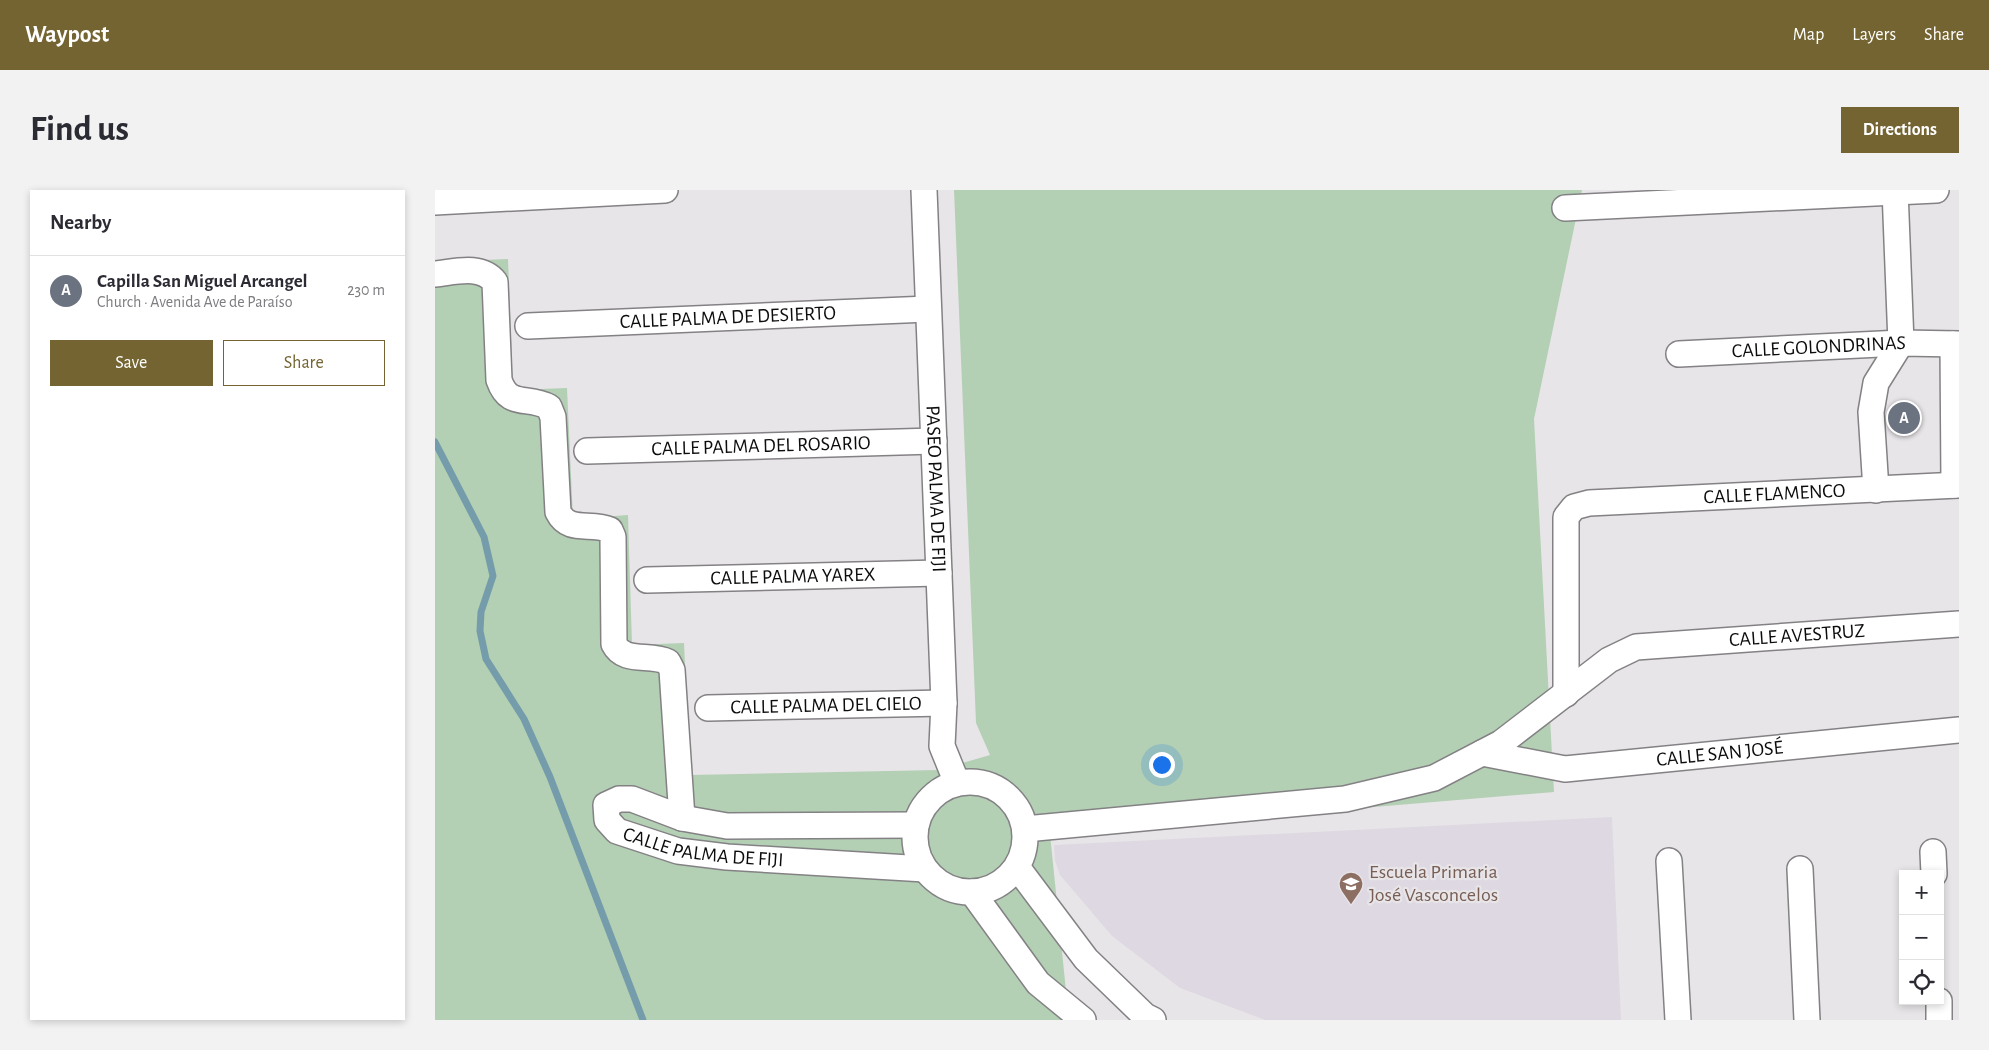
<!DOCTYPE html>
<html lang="en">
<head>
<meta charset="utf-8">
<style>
	body { margin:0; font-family:"Alegreya Sans",sans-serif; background:#f2f2f3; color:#2b2b33 }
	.controls { position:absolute; right:15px; bottom:15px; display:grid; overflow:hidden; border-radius:0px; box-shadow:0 2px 8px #0003 }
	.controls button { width:45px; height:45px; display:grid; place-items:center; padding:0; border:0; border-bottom:1px solid #e1e1e2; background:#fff; color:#2b2b33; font:25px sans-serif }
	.you { position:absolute; left:726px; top:574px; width:18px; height:18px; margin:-12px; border:4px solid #fff; border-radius:50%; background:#1a73e8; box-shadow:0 0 0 8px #1a73e833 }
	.badge { display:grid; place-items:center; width:32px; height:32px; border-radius:50%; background:#746431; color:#fff; font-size:16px; font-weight:700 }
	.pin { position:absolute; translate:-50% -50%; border:2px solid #fff; box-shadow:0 1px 5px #0006 }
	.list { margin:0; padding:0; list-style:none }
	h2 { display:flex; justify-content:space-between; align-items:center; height:65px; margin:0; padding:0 20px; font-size:21px }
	h2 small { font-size:16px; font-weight:400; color:#7c7c81 }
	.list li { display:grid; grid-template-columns:32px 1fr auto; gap:15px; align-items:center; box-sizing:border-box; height:70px; padding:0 20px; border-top:1px solid #e1e1e2 }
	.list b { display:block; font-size:19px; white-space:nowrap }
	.list p { margin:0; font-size:16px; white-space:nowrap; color:#7c7c81 }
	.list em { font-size:16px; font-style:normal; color:#7c7c81 }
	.actions { display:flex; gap:10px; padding:15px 20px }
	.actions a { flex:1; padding:11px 0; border:1px solid #746431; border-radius:0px; text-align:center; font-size:18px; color:#746431 }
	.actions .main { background:#746431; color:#fff }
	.icon { flex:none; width:28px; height:28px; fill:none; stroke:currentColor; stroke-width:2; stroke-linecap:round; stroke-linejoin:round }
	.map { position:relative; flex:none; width:1524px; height:830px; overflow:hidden; border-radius:0px }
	header { display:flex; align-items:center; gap:30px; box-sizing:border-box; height:70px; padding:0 25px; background:#746431; color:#fff }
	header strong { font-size:24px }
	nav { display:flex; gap:28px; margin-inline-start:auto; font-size:18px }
	.intro { display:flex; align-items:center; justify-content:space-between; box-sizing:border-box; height:120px; padding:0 30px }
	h1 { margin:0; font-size:35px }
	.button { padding:12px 22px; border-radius:0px; background:#746431; color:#fff; font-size:18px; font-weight:700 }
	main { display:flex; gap:30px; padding:0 30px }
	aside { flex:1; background:#fff; border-radius:0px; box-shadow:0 2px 8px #0003 }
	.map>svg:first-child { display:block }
	.built { fill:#ded8e2 }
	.green { fill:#b3d0b4 }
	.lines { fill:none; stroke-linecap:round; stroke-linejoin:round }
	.stream { stroke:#749caa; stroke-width:7 }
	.minor-casing { stroke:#848185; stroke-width:28 }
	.minor { stroke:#fff; stroke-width:25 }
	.labels { text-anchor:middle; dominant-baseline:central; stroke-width:4.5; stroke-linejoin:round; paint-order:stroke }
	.street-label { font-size:20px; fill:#0d0c0d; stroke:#e8e5e9 }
	.education-label { font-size:20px; fill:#785e54; stroke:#e8e5e9; text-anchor:start }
</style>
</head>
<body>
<header>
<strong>Waypost</strong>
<nav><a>Map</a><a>Layers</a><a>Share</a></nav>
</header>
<div class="intro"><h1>Find us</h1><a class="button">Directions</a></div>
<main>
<aside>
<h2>Nearby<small></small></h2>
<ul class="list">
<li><span class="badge" style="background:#6b7280">A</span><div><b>Capilla San Miguel Arcangel</b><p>Church · Avenida Ave de Paraíso</p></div><em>230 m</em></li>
</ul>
<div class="actions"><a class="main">Save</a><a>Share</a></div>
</aside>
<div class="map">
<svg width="1524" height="830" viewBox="0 0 1524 830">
	<rect width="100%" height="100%" fill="#e8e5e9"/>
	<polygon class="built" points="1177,627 1186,830 830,830 745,798 677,746 625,685 620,671 619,655"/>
	<polygon class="green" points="519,0 1147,0 1099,229 1119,602 615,644 634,830 0,830 0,72 73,69 78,200 132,198 138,329 193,325 197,455 249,453 255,585 503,580 555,565 541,533"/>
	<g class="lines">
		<polyline class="stream" points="0,252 49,347 58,386 46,422 45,441 51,469 89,529 115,587 208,830"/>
		<defs>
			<g id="minor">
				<path id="s1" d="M489,0l20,513 -2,43 15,37"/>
				<polyline points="0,12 230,0"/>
				<polyline points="1130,18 1501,0"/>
				<path d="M0,84c20,-2 46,-10 60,8l4,98c10,29 28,15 50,27l4,10 5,95c11,22 33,9 52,18l3,7 1,107c10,20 36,9 54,18l4,8 10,148"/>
				<path id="s2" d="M93,136l400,-17"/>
				<polyline points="1518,154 1519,295"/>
				<path id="s3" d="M1244,164l222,-11 58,1"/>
				<path id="s4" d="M152,261l347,-10"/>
				<polyline points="1441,300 1436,222 1441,193 1466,153 1460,0"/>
				<path id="s5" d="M212,390l292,-7"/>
				<path id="s6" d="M1131,504v-177l8,-10 15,-4 370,-18"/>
				<path id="s7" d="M273,518l236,-5"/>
				<path id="s8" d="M1047,563l83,16 394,-39"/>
				<circle cx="535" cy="647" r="55"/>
				<path id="s9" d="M481,635l-189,1 -45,-8 -50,-19h-13l-13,6 1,15 10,11 61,20 49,6 198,12"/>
				<path id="s10" d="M590,639l320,-30 89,-21 67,-35 108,-83 27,-13 323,-23"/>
				<polyline points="1498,662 1499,684"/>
				<polyline points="1234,671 1243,830"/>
				<polyline points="582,677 651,769 710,826 718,830"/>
				<polyline points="1365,679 1372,830"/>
				<polyline points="537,702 603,793 648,830"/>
				<polyline points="1504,811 1504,830"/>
			</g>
		</defs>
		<use href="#minor" class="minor-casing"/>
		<use href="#minor" class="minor"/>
	</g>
	<defs>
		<symbol id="school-pin" viewBox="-11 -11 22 30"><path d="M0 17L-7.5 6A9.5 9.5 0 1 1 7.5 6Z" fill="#8d6e63" stroke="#e8e5e9"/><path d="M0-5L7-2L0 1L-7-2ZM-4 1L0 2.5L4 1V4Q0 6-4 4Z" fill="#fff"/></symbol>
	</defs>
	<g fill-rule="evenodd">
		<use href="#school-pin" x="902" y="680" width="28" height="38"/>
	</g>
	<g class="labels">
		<g class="street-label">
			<text stroke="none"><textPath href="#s2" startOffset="200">CALLE PALMA DE DESIERTO</textPath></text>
			<text stroke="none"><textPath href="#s3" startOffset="140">CALLE GOLONDRINAS</textPath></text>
			<text stroke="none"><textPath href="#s4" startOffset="174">CALLE PALMA DEL ROSARIO</textPath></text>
			<text stroke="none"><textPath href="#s1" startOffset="299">PASEO PALMA DE FIJI</textPath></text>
			<text stroke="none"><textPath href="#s6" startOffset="391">CALLE FLAMENCO</textPath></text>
			<text stroke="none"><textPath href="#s5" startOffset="146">CALLE PALMA YAREX</textPath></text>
			<text stroke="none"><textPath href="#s10" startOffset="816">CALLE AVESTRUZ</textPath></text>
			<text stroke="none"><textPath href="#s7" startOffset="118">CALLE PALMA DEL CIELO</textPath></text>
			<text stroke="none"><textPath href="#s8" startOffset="240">CALLE SAN JOSÉ</textPath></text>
			<text stroke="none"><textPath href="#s9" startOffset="434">CALLE PALMA DE FIJI</textPath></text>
		</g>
		<g class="education-label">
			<text x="934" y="682">Escuela Primaria<tspan x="934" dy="23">José Vasconcelos</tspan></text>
		</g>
	</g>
</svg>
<div class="controls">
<button>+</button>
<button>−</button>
<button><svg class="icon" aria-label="locate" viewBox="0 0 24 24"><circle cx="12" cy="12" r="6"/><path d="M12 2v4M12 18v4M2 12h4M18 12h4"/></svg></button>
</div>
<div class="you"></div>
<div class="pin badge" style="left:1469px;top:228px;background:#6b7280">A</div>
</div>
</main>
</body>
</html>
